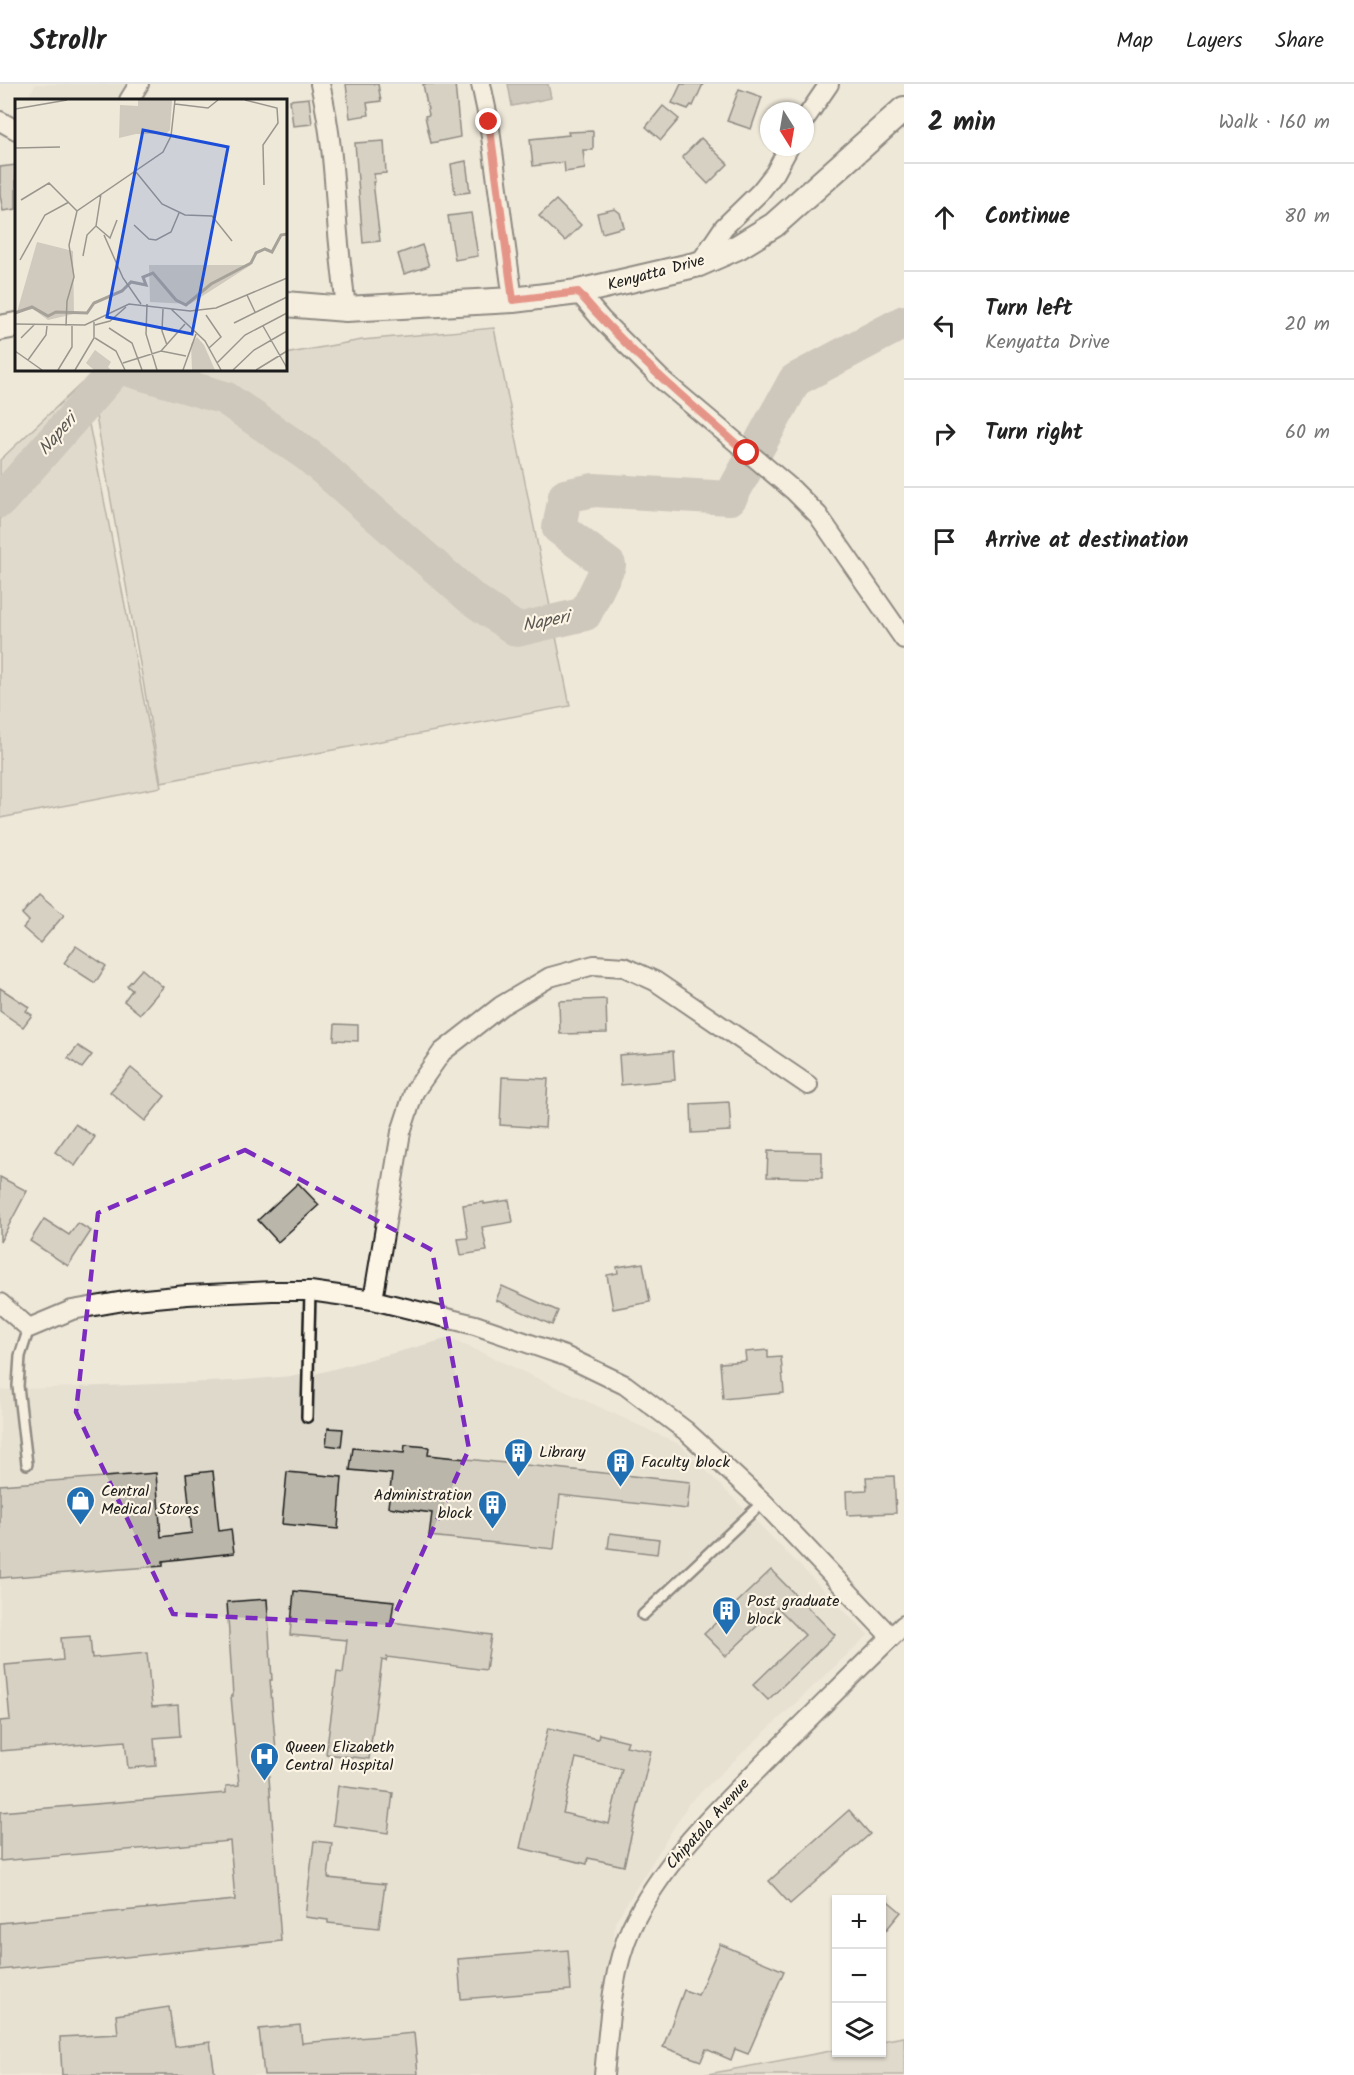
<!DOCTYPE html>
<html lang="en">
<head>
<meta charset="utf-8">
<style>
	body { margin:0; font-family:Kalam,sans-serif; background:#f2f2f2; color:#222 }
	.controls { position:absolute; right:18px; bottom:18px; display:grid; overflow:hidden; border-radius:0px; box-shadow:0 2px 4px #0004 }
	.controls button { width:54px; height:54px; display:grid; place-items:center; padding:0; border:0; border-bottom:2px solid #e0e0e0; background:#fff; color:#222; font:30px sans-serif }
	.compass { position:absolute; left:760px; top:18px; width:54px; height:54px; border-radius:50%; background:#fff; box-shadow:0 2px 4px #0004; rotate:169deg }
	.stop { position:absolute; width:18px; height:18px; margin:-14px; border:4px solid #d93025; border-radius:50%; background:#fff }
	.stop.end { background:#d93025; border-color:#fff; box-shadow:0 2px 6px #0008 }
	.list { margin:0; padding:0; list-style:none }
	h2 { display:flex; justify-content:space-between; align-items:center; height:78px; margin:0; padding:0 24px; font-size:26px }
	h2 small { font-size:20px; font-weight:400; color:#767676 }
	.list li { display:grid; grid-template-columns:39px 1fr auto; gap:18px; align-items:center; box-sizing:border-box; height:108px; padding:0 24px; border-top:2px solid #e0e0e0 }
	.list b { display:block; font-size:22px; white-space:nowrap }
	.list p { margin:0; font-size:20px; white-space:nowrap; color:#767676 }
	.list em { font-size:20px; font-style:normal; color:#767676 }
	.icon { flex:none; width:33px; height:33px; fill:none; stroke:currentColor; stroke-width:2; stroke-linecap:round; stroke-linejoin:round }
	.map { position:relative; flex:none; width:904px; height:1991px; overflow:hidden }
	header { display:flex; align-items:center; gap:36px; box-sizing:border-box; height:84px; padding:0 30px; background:#fff; border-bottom:2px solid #e0e0e0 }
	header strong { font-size:28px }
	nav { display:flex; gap:33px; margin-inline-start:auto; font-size:21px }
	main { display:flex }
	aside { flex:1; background:#fff }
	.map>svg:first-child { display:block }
	.built { fill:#ded9cb }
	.green { fill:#cfcabd; stroke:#76736c; stroke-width:1.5 }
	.water { fill:#a7a299; stroke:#6f6c67; stroke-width:1.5 }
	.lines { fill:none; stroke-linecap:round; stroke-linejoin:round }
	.river { stroke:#a7a299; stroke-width:34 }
	.building { fill:#bab6aa; stroke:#1c1c1c; stroke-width:1.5; fill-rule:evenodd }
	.lane-casing { stroke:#1c1c1c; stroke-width:14 }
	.street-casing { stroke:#1c1c1c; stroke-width:22 }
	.secondary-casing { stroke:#1c1c1c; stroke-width:28 }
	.lane { stroke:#fcf5e5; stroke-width:9 }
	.street { stroke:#fcf5e5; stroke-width:18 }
	.secondary { stroke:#fcf5e5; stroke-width:24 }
	.route { stroke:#d93025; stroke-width:8 }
	.marked { fill:none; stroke:#7b2cbf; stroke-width:4.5; stroke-dasharray:12 8; stroke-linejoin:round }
	.labels { text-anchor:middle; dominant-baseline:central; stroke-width:4.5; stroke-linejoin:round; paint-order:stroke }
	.street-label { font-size:16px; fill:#1c1c1c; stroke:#fcf5e5 }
	.poi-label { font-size:16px; fill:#1c1c1c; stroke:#fcf5e5; text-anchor:start }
	.water-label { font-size:18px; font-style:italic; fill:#5b5854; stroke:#fcf5e5 }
	.inset-river { fill:none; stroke:#a7a299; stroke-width:3 }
	.inset-road { fill:none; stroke:#9a968d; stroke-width:1.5 }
	.view { fill:#1d4ed8; fill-opacity:0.15; stroke:#1d4ed8; stroke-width:3 }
	.inset-edge { fill:none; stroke:#1c1c1c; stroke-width:3 }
</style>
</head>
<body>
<header>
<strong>Strollr</strong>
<nav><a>Map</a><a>Layers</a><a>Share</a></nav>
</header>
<main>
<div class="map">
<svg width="904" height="1991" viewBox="0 0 904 1991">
	<rect width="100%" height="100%" fill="#eee8d9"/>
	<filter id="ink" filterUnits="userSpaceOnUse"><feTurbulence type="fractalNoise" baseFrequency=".0167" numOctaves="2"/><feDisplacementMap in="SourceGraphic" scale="12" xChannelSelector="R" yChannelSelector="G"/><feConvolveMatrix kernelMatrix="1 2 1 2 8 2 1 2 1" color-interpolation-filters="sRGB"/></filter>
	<g filter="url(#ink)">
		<g class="built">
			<polygon points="36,0 126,0 116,16 26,16"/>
			<polygon points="450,1254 681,1361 868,1551 689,1719 615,1838 602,1991 0,1991 0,1306 232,1297 315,1290"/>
		</g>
		<g class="green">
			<polygon points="494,244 570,622 161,698 91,304 199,285 285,285 285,270 362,256"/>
			<polygon points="81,300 161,703 0,734 0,376"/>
			<polygon points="904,1953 904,1991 703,1991 836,1966 836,1968 882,1968 882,1957"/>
		</g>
		<polygon class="water" points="508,0 548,0 551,14 512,22"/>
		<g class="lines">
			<g class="river">
				<polyline points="126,285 225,314 309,372 471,514 517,546 585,530 609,481 559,444 565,412 594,406 730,414 795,296 904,238"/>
				<polyline points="0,417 116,285"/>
			</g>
		</g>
		<g class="building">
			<polygon points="346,0 378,0 381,17 367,19 369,31 350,34"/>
			<polygon points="423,0 455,0 460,53 431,59 425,32 429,31"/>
			<polygon points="681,0 703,0 693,22 691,21 688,25 672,19"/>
			<polygon points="739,5 762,13 751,45 727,37"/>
			<polygon points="309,14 312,40 293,42 290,16"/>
			<polygon points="663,22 679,35 661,56 646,43"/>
			<polygon points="593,47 593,66 583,66 585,85 565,88 564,78 533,82 530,55 569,51 568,48"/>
			<polygon points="701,54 728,80 708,100 682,73"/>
			<polygon points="384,57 386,89 374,90 375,98 373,98 380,157 363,159 355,59"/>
			<polygon points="466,77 470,108 455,110 451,80"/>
			<polygon points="16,81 16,125 3,127 0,111 0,83"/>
			<polygon points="556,116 581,141 565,157 539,132"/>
			<polygon points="615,125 620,129 624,143 602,149 597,129"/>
			<polygon points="471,129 478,172 455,176 448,132"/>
			<polygon points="422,161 429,182 404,190 398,170"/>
			<polygon points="39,810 64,831 40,859 23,844 29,837 22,830"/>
			<polygon points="76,862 106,882 95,899 64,879"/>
			<polygon points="142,885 163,903 140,930 124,917 132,906 127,902"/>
			<polygon points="0,904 29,923 26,927 32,931 23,943 0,927"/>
			<polygon points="606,915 607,949 560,950 559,917"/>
			<polygon points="335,940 358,941 358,957 334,956"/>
			<polygon points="78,962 92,971 82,984 68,974"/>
			<polygon points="673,967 675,996 621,1001 619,971"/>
			<polygon points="131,984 165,1012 145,1037 110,1008"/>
			<polygon points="502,993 548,995 545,1044 500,1041"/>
			<polygon points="729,1018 731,1047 692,1049 691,1020"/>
			<polygon points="75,1040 95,1053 75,1082 55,1068"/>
			<polygon points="768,1067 822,1068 822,1094 767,1093"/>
			<polygon points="0,1093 27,1107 0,1158"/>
			<polygon points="298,1099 319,1121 278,1158 258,1136"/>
			<polygon points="509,1116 513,1138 482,1143 487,1167 461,1171 458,1155 468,1154 463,1121 484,1118 484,1120"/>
			<polygon points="44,1135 69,1151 78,1139 91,1147 68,1182 30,1157"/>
			<polygon points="643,1179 650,1218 613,1225 607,1191 618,1189 617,1183"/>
			<polygon points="502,1202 558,1227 552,1241 496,1216"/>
			<polygon points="768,1266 768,1274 781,1273 784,1309 723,1315 720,1279 746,1277 745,1268"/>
			<polygon points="328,1344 343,1345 341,1363 326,1361"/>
			<polygon points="405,1361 429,1363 428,1371 690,1398 687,1425 560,1411 554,1465 429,1452 432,1429 388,1423 392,1390 350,1386 353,1364 404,1369"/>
			<polygon points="213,1387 219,1447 231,1445 234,1469 163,1477 163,1482 0,1494 0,1401 156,1389 161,1453 192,1449 186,1390"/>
			<polygon points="287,1388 342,1393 338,1445 282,1440"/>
			<polygon points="894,1392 896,1429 847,1431 846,1407 867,1406 866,1393"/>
			<polygon points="610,1449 659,1455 657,1470 608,1464"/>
			<polygon points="771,1486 835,1551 768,1616 753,1601 805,1551 777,1523 726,1572 704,1550"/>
			<polygon points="294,1507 394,1517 391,1538 491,1551 486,1586 387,1573 386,1577 382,1576 369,1675 326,1670 337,1588 343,1589 347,1556 290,1551"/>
			<polygon points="267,1515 272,1596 270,1596 277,1679 268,1680 281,1857 0,1886 0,1839 235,1816 230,1757 0,1777 0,1728 226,1709 226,1702 239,1701 231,1612 233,1612 227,1518"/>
			<polygon points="90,1552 92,1574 147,1569 152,1623 178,1621 180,1652 154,1654 156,1682 128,1684 125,1657 0,1667 0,1637 10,1636 5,1581 63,1576 61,1554"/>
			<path d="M548,1644l50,11 1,-5 29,7 -2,5 25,5 -27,115 -36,-8 -1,6 -67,-16zM576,1674l46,11 -13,55 -46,-11z"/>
			<polygon points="338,1702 393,1709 388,1749 333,1741"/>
			<polygon points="849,1726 870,1750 790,1820 769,1797"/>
			<polygon points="314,1757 332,1759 328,1794 385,1800 379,1844 328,1839 328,1836 305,1833"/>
			<polygon points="882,1812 901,1828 882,1851"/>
			<polygon points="720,1860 784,1887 748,1970 735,1965 731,1976 706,1965 701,1977 663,1963 684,1906 698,1911"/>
			<polygon points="568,1866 571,1906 461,1915 458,1875"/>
			<polygon points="169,1923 175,1963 210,1958 215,1991 62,1991 60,1953 118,1950 116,1931"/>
			<polygon points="300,1941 302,1959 414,1949 418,1990 264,1991 259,1945"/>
		</g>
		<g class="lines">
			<defs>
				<g id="lane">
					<polyline points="307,1333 310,1207"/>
					<polyline points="27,1380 18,1302 20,1272 29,1244"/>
					<polyline points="643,1531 763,1418"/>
				</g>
				<g id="street">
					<path d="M320,0c11,45 14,91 17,137 2,29 6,59 9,88"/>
					<polyline points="481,0 489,38 513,216"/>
					<polyline points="129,16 139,0"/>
					<polyline points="805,35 829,0"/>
					<polyline points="0,37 16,46"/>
					<polyline points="699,180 724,143 760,108 775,89 789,63"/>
					<polyline points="578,208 601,235 661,295 793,406 818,431 904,555"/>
					<polyline points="373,1216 401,1048 414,1008 442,968 501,922 550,893 594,881 624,883 655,897 808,1001"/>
					<polyline points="0,1219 29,1244 72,1226 124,1217 187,1211 272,1207 310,1207 373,1216 475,1241 565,1272 625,1301 686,1347 763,1418 891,1553"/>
					<path d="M604,1991c5,-49 7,-102 27,-147 34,-72 95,-126 150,-182 41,-40 81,-82 123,-121"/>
				</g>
				<g id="secondary">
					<polyline points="285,220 346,225 513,216 578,208 699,180 738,163 774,141 904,25"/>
					<polyline points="0,244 16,241"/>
				</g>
			</defs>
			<use href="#lane" class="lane-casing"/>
			<use href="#street" class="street-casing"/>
			<use href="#secondary" class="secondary-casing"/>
			<use href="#lane" class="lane"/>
			<use href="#street" class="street"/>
			<use href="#secondary" class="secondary"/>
		</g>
	</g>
	<g class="lines" filter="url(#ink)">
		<path class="route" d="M489,38l24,178 65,-8c51,60 110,110 169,161"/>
	</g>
	<path d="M0 0H904V1991H0ZM245,1066l187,100 37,199 -79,176 -217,-11 -97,-202 22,-199z" fill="#eee8d9" fill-opacity=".55" fill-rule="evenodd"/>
	<path class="marked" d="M245,1066l187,100 37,199 -79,176 -217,-11 -97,-202 22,-199z"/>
	<defs>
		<symbol id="building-pin" viewBox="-11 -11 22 30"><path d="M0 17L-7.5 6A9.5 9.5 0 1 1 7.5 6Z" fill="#1f6fb2" stroke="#fcf5e5"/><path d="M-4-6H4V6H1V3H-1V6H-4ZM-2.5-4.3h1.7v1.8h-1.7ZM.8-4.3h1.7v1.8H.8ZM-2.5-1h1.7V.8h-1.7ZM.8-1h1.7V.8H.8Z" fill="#fff"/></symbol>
		<symbol id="shop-pin" viewBox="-11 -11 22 30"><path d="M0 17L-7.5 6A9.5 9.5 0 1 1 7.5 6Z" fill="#1f6fb2" stroke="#fcf5e5"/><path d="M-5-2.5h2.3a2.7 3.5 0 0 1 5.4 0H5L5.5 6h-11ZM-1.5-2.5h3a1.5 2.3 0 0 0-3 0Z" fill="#fff"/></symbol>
		<symbol id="hospital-pin" viewBox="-11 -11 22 30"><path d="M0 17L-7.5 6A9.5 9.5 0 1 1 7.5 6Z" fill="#1f6fb2" stroke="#fcf5e5"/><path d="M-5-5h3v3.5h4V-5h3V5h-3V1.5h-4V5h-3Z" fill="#fff"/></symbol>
	</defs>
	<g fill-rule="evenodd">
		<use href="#building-pin" x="502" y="1352" width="33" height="45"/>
		<use href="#building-pin" x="604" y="1362" width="33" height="45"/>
		<use href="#shop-pin" x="64" y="1400" width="33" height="45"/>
		<use href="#building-pin" x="476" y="1404" width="33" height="45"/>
		<use href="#building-pin" x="710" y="1510" width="33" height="45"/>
		<use href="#hospital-pin" x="248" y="1656" width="33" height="45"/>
	</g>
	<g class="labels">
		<g class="street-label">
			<text transform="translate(656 189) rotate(-15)">Kenyatta Drive</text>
			<text transform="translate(708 1740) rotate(-48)">Chipatala Avenue</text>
		</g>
		<g class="poi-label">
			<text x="539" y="1368">Library</text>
			<text x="641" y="1378">Faculty block</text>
			<text x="101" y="1407">Central<tspan x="101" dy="18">Medical Stores</tspan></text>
			<text x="472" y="1411" text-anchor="end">Administration<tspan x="472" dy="18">block</tspan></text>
			<text x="747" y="1517">Post graduate<tspan x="747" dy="18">block</tspan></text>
			<text x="285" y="1663">Queen Elizabeth<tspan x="285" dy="18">Central Hospital</tspan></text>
		</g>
		<g class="water-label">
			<text transform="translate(58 351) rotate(-49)">Naperi</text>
			<text transform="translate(546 538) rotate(-11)">Naperi</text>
		</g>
	</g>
	<g transform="translate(15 15)">
		<rect width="272" height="272" fill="#eee8d9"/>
		<path d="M123,1h34l-2,30 -4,4h-30l-17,4 1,-33 18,1zM22,143l36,9 1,63 -26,6 -15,-11 -16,3zM134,166h102l-61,39 -40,-2zM182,238l7,8 11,25h-23l-1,-26zM80,251l16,12 -3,5 3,3h-17l-8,-7z" fill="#cfcabd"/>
		<path class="inset-river" d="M0,214l17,-6 16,9 8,-4 31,1 7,-10 28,-12 9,-9 15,3 -3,-8 10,-4 23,27 10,5 25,-21 40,-21 5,-10 9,-4 7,3 9,-17 6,-1"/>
		<path class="inset-road" d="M230,1l32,8 1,15 -15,22 1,40M160,5l33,4 10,-8M0,10l52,-9M0,49l45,-1M121,73l26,32 23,11 27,1 20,25M6,101l28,-17 28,28M119,126l15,14 7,1 15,-8 8,-19M81,127l14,12 7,-18M89,136l19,43 18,26M68,157l4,-21 9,-9 5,-32M5,161l25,-45 24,-13M232,196l8,17M132,205l-1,30 11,36M148,210l-1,22 5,14M156,210l34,32 16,29M191,216l15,22 -12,11M219,224l53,-26M0,225l70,1 44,-21 61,7 26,-3 71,-30M80,226l15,-4 16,-14M51,227l1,-25 7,-24 -5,-32 8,-34 86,-59 8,-16 4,-36M248,227l24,42M94,229l23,15 10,27M6,239l14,-14M80,239l21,13 9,19M0,252l27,19M146,252l24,-27M13,261l18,-25 1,-9M108,264l38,-12 25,5M202,264l28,-28 42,-22M43,271l14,-23v-21M60,271l19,-32v-16M168,271l13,-36M218,271l21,-20 33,-19M241,271l31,-19"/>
		<path class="view" d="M128,31l85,17 -36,187 -85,-17z"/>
		<rect width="272" height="272" class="inset-edge"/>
	</g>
</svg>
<div class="controls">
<button>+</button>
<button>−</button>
<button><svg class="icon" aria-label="layers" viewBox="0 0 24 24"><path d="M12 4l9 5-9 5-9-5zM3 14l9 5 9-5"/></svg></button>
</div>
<svg class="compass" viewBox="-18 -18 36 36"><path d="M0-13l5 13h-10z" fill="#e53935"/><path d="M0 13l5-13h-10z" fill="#767676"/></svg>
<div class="stop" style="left:747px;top:369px"></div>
<div class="stop end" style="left:489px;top:38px"></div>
</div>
<aside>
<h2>2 min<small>Walk · 160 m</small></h2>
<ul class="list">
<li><svg class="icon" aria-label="ahead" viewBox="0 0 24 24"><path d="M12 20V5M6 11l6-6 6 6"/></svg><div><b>Continue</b></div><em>80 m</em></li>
<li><svg class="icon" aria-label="left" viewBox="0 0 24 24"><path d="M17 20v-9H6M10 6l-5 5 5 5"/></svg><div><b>Turn left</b><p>Kenyatta Drive</p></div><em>20 m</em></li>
<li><svg class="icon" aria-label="right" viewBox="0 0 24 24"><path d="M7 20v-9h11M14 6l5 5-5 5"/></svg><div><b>Turn right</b></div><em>60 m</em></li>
<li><svg class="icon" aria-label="arrive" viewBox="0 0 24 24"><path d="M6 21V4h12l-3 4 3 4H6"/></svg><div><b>Arrive at destination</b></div></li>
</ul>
</aside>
</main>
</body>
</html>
